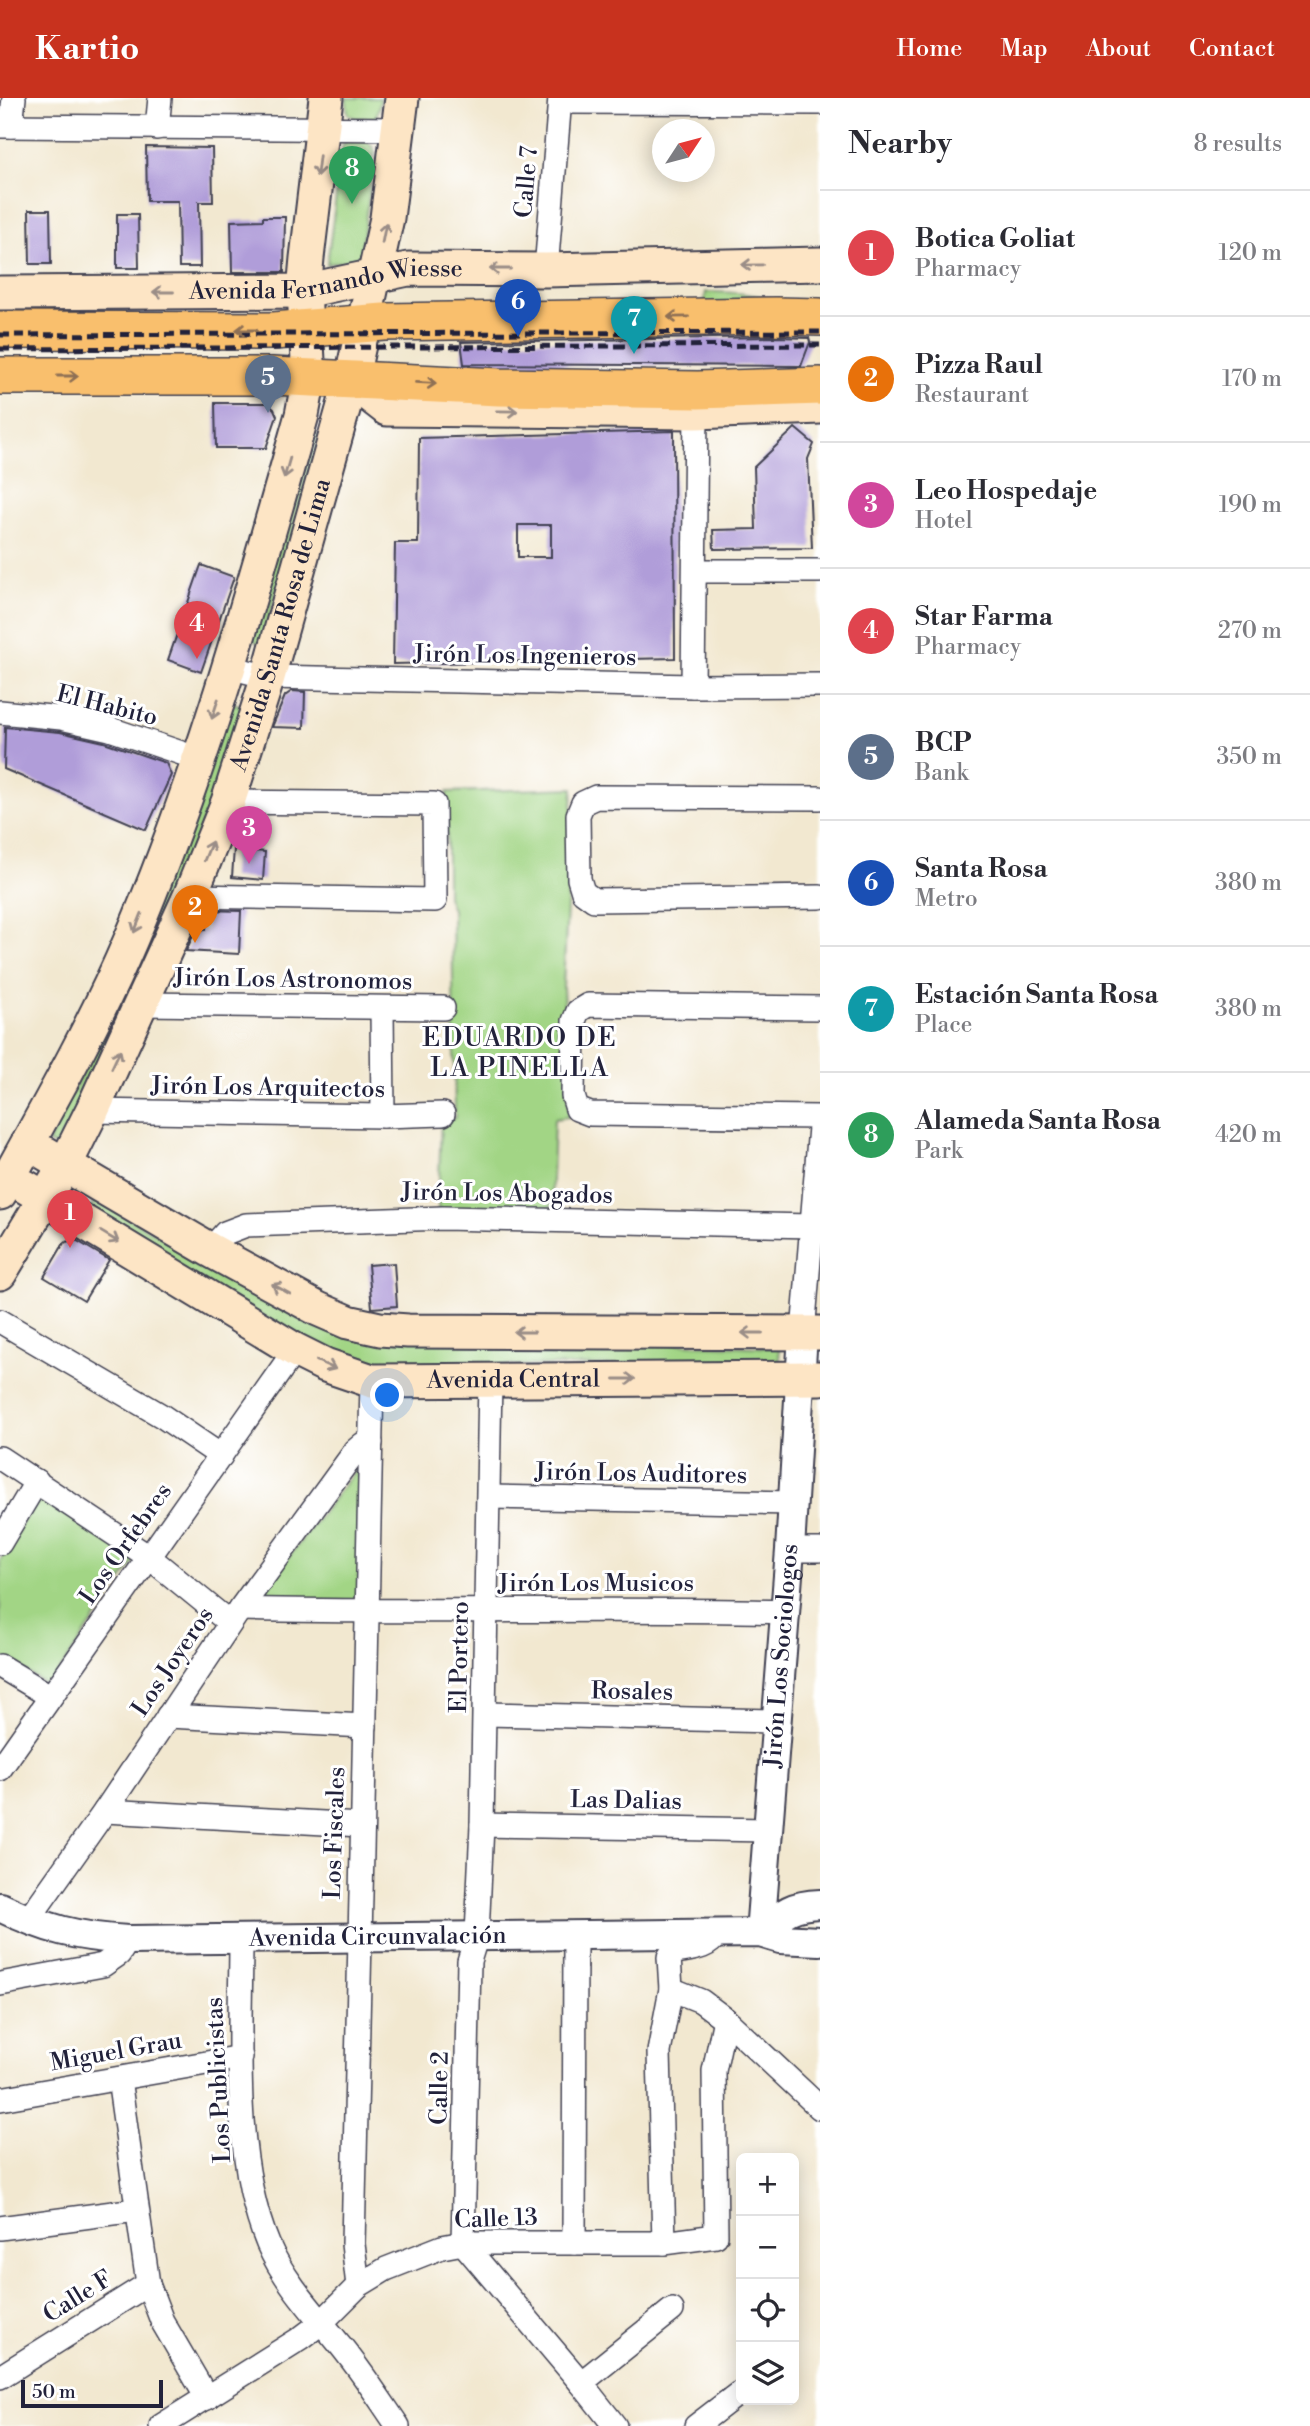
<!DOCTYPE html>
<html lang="en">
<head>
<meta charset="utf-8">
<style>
	body { margin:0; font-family:"Libre Bodoni",serif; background:#f2f2f3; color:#2b2b33 }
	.controls { position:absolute; right:21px; bottom:21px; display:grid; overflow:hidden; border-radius:10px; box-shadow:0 4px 18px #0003 }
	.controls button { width:63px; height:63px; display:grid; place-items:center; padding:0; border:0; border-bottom:2px solid #e1e1e2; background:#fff; color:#2b2b33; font:35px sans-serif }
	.compass { position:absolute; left:652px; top:21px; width:63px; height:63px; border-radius:50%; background:#fff; box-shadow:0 4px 18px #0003; rotate:54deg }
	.scale { position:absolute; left:21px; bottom:18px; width:142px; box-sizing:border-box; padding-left:7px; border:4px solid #22223b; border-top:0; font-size:19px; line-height:24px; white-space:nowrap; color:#22223b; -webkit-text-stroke:5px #fff; paint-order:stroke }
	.you { position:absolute; left:388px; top:1298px; width:24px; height:24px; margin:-18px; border:5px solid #fff; border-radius:50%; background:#1a73e8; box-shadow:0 0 0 10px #1a73e833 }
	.badge { display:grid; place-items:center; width:46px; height:46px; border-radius:50%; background:#c8321e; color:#fff; font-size:23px; font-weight:700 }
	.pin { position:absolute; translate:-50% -58px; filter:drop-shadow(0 2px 4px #0008) }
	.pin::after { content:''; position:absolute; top:37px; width:24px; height:21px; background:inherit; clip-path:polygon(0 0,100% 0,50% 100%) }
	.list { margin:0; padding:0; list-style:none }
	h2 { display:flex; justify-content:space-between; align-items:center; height:91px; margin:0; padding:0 28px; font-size:30px }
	h2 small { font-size:23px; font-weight:400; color:#7c7c81 }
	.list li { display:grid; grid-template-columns:46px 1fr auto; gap:21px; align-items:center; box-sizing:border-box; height:126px; padding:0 28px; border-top:2px solid #e1e1e2 }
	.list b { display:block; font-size:26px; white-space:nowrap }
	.list p { margin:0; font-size:23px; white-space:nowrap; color:#7c7c81 }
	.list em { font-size:23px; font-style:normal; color:#7c7c81 }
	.icon { flex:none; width:38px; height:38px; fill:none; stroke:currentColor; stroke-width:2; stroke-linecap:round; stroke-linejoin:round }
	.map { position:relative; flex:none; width:820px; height:2328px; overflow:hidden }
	header { display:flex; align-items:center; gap:42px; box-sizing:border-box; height:98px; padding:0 35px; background:#c8321e; color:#fff }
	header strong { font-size:33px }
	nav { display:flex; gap:38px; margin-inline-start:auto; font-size:24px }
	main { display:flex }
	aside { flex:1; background:#fff }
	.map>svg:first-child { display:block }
	.green { fill:#a2d585; stroke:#627c60; stroke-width:2 }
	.building { fill:#b09dd9; fill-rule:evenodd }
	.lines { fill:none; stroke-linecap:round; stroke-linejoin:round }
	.minor-casing { stroke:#414051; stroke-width:26 }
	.tertiary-casing { stroke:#414051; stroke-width:32 }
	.secondary-casing { stroke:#414051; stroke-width:37 }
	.primary-casing { stroke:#414051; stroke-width:40 }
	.minor { stroke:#fff; stroke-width:23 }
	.tertiary { stroke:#fff; stroke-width:28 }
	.secondary { stroke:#fde5c5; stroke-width:33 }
	.primary { stroke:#f9bf6d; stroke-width:37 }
	.rail { stroke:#22223b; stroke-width:5; stroke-dasharray:10 5; stroke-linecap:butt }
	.oneway { stroke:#9a8d87 }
	.oneway2 { stroke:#8e7054 }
	.labels { text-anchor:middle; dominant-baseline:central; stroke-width:6; stroke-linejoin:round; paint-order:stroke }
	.street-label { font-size:24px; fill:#22223b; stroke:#fff }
	.neighbourhood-label { font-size:26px; letter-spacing:2px; fill:#22223b; stroke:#fff }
</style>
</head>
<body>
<header>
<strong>Kartio</strong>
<nav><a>Home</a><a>Map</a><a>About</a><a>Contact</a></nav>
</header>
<main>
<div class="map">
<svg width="820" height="2328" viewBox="0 0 820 2328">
	<rect width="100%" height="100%" fill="#fff"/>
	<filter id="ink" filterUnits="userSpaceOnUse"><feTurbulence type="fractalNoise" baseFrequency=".0143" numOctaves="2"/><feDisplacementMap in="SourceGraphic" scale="14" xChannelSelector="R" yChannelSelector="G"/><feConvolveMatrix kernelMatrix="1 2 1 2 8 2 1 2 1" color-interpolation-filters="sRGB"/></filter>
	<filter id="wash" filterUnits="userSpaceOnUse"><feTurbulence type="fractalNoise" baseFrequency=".00686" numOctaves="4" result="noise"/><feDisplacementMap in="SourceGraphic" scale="28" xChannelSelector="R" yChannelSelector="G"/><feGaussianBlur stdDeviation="1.57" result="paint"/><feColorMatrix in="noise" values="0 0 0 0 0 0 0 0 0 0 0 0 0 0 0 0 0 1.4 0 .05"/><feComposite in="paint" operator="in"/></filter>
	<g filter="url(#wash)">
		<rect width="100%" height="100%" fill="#f2e8d0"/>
		<g class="green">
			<polygon points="346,0 381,0 376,20 355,20 348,16"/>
			<path d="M352,41c11,1 19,2 23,13l-15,107 -33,5 16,-120z"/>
			<path d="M706,194c28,0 52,1 79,13h-81z"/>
			<polygon points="308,333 323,337 261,546 252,542"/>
			<path d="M230,604l15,5c-49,143 -112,279 -176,416l-13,23 -8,-3 75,-156z"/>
			<polygon points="573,690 563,889 569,1019 554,1021 551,1110 438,1113 441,1022 455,1020 452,812 447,798 447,694"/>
			<polygon points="95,1101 321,1230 779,1250 780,1268 375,1267 336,1260 86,1120"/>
			<polygon points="363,1362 363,1503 265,1504 261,1500 261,1495"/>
			<polygon points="41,1393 140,1456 49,1588 0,1558 0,1462"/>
		</g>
		<g id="blocks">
			<g class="building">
				<polygon points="146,49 212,50 213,104 199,104 200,169 179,169 178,103 147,103"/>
				<polygon points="29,112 50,112 51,166 30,166"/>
				<polygon points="117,116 138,116 139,170 117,170"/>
				<polygon points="263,119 285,119 284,174 232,174 231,123 263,122"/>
				<polygon points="776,239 809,240 810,244 801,268 464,266 461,244"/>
				<polygon points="215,305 267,305 274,311 277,318 266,350 216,350"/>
				<polygon points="795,330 814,346 808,361 812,450 714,451 713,432 756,431 754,369"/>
				<path d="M674,333l1,227 -282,6 2,-121h23l1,-105zM518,427h33v32h-33z"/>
				<polygon points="201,467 234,479 201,574 168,562"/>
				<polygon points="292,593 305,594 304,630 272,629 285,598"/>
				<polygon points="5,629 60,634 104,644 166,665 171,677 146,732 4,671"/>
				<polygon points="234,751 265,754 263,782 232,779"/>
				<polygon points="207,812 241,813 239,856 186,853 196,831 206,832"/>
				<polygon points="74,1141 109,1162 84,1203 44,1179 64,1145"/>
				<polygon points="394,1165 397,1208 372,1210 368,1167"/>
			</g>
		</g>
	</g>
	<g filter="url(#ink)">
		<use href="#blocks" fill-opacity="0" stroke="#414051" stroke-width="2"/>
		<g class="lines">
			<defs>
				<g id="minor">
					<polyline points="560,4 820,5"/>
					<polyline points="0,28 398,31"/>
					<polyline points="11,28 14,0"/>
					<polyline points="157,30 160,0"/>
					<polyline points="546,172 560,0"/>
					<polyline points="695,473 820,473"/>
					<polyline points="229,569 268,579 693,588 820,587"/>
					<polyline points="693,588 696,314"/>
					<polyline points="0,614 61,620 110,631 199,661"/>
					<polyline points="820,700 596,699 583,705 578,717 579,781 583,794 594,802 820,799"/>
					<polyline points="190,798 435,802 434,706 228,704"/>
					<polyline points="142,906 443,910"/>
					<polyline points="382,910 383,1018"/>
					<polyline points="820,910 588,907 578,913 574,923 573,998 577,1011 590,1016 820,1019"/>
					<polyline points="92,1013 383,1018 443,1016"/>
					<polyline points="210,1152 225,1135 246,1127 443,1120 812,1128"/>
					<polyline points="0,1223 162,1318 221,1358"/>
					<polyline points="803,1235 820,1029"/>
					<polyline points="490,1282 482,1727 477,1837 469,1863 463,2145 581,2285 615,2328"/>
					<polyline points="0,1360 149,1459 230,1525"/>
					<polyline points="489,1399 793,1405"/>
					<polyline points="0,1445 37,1383"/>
					<polyline points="790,1452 820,1452"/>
					<path d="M240,1511c182,5 363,-2 545,3"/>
					<polyline points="0,1568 50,1598"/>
					<polyline points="486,1616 776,1623"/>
					<polyline points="168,1618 365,1628"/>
					<polyline points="0,1671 295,1252"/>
					<polyline points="105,1713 361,1727"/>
					<polyline points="482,1727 768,1732"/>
					<polyline points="28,1822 105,1713 240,1511 356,1352 363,1346 371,1345"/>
					<path d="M241,1841c0,95 -10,217 27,305 15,35 44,67 68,96 23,27 42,57 62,86"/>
					<polyline points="0,1886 103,1867 119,1856 128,1842"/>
					<polyline points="671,1891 701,1903 725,1921 820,2010"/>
					<polyline points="119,1981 148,2186 162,2223 207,2300"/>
					<polyline points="0,2001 241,1959"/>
					<polyline points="0,2130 136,2112"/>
					<polyline points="574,2145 575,1836"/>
					<path d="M664,2145l-5,-191 12,-63 -2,-32 3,-4c15,-4 36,-3 44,-18"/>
					<path d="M358,2188l-5,-42c5,-288 15,-575 19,-863"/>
					<polyline points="0,2279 148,2186"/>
					<polyline points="581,2285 672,2212"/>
					<polyline points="161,2328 301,2240 321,2225 358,2188 386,2171 442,2149 463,2145 664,2145 716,2138 714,1973 725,1921"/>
					<polyline points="696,2328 739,2295"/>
				</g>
				<g id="tertiary">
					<path id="s1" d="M0,1809c46,22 77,30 128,33l632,-7 20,6 40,2"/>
					<path id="s2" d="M760,1835l30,-383 13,-217"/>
					<path d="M760,1835c22,-19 29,-28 60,-29"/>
				</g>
				<g id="secondary">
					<path id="s3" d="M0,195l304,-2 104,-22 138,1 274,-6"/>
					<polyline points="351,283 387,311 696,314 820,309"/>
					<polyline points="45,1055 210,1152 318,1211 348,1224 380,1231 408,1233 820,1235"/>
					<path id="s4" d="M26,1089l269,163 30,15 47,16 448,-3"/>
					<path d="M0,1095c46,-83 94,-167 131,-254 72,-169 121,-347 171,-524l7,-37 -5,-87 3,-33 19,-160"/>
					<path id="s5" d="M0,1175l65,-108 27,-54 98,-215 38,-94 40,-125 83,-296 36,-163 15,-120"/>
				</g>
				<g id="primary">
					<polyline points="0,232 274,233 384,224 776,218 820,219"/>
					<polyline points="0,278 272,278 499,289 698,292 820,288"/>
				</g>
			</defs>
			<use href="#minor" class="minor-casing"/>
			<use href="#tertiary" class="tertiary-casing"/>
			<use href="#secondary" class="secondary-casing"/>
			<use href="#primary" class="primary-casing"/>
			<use href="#minor" class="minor"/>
			<use href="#tertiary" class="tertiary"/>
			<use href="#secondary" class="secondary"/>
			<use href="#primary" class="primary"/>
			<g class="rail">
				<polyline points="0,237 820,234"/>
				<polyline points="0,251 820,247"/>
			</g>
		</g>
		<defs><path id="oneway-shaft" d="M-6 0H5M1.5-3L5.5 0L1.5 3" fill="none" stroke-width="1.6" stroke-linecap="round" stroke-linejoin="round" transform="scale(1.75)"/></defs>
		<g class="oneway">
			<use href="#oneway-shaft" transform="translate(318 68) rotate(97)"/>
			<use href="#oneway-shaft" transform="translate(384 135) rotate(-79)"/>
			<use href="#oneway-shaft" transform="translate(752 167) rotate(179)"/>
			<use href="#oneway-shaft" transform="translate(500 171) rotate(-180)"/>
			<use href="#oneway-shaft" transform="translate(163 194) rotate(180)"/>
			<use href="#oneway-shaft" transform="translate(507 313) rotate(1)"/>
			<use href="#oneway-shaft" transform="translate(287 370) rotate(106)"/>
			<use href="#oneway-shaft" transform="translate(215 611) rotate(108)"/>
			<use href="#oneway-shaft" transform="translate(208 753) rotate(-68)"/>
			<use href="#oneway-shaft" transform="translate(138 825) rotate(112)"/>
			<use href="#oneway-shaft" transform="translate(116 961) rotate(-65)"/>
			<use href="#oneway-shaft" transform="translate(110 1139) rotate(31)"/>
			<use href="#oneway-shaft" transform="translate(281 1191) rotate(-151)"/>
			<use href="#oneway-shaft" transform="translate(524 1234) rotate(-180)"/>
			<use href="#oneway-shaft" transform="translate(752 1235) rotate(-180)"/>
			<use href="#oneway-shaft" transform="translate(326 1267) rotate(24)"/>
			<use href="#oneway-shaft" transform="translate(625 1281)"/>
		</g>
		<g class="oneway2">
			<use href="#oneway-shaft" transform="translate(678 219) rotate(179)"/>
			<use href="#oneway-shaft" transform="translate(246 232) rotate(-180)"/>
			<use href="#oneway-shaft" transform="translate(68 278)"/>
			<use href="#oneway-shaft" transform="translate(426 285) rotate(3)"/>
		</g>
	</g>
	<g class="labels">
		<g class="street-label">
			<text transform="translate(527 84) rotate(-85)">Calle 7</text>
			<text stroke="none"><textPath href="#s3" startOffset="327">Avenida Fernando Wiesse</textPath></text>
			<text stroke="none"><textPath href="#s5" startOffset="709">Avenida Santa Rosa de Lima</textPath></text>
			<text transform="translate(525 558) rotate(1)">Jirón Los Ingenieros</text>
			<text transform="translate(107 608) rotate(14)">El Habito</text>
			<text transform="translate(293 882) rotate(1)">Jirón Los Astronomos</text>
			<text transform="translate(268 990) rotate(1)">Jirón Los Arquitectos</text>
			<text transform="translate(507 1096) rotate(1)">Jirón Los Abogados</text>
			<text stroke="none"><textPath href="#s4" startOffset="539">Avenida Central</textPath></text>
			<text transform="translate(641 1376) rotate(1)">Jirón Los Auditores</text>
			<text transform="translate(126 1446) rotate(-55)">Los Orfebres</text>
			<text x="596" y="1486">Jirón Los Musicos</text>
			<text stroke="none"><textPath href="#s2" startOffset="278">Jirón Los Sociologos</textPath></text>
			<text transform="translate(460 1559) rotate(-89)">El Portero</text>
			<text transform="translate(173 1564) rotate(-56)">Los Joyeros</text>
			<text transform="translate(632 1594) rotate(1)">Rosales</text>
			<text transform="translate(626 1703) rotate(1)">Las Dalias</text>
			<text transform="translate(335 1735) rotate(-88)">Los Fiscales</text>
			<text stroke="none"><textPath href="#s1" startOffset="383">Avenida Circunvalación</textPath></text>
			<text transform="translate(116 1954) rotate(-10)">Miguel Grau</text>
			<text transform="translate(219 1982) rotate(-93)">Los Publicistas</text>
			<text transform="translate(440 1990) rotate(-89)">Calle 2</text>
			<text transform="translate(496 2121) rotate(-2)">Calle 13</text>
			<text transform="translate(78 2199) rotate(-32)">Calle F</text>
		</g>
		<g class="neighbourhood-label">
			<text x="520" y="940">EDUARDO DE<tspan x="520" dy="30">LA PINELLA</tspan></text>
		</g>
	</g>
</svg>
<div class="controls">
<button>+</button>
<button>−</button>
<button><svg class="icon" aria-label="locate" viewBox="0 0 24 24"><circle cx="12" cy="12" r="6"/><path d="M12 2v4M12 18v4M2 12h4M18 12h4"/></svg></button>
<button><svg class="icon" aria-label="layers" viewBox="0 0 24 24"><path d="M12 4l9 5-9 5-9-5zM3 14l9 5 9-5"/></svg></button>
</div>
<svg class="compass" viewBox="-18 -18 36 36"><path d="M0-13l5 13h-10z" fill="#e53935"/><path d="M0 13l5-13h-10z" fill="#7c7c81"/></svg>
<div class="scale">50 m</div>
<div class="you"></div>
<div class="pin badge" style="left:70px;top:1150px;background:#e0444e">1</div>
<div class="pin badge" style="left:195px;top:845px;background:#e8710a">2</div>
<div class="pin badge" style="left:249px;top:766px;background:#d1479c">3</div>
<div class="pin badge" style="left:197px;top:561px;background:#e0444e">4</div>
<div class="pin badge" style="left:268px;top:315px;background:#5c6f8a">5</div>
<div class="pin badge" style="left:518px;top:239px;background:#1a4fb4">6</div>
<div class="pin badge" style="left:634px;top:256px;background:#0f9aa8">7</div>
<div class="pin badge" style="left:352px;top:106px;background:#2e9e5b">8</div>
</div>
<aside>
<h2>Nearby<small>8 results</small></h2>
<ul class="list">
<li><span class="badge" style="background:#e0444e">1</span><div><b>Botica Goliat</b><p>Pharmacy</p></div><em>120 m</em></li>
<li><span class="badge" style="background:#e8710a">2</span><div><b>Pizza Raul</b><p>Restaurant</p></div><em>170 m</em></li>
<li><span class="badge" style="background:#d1479c">3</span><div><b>Leo Hospedaje</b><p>Hotel</p></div><em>190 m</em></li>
<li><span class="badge" style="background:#e0444e">4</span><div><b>Star Farma</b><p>Pharmacy</p></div><em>270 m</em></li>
<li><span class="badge" style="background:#5c6f8a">5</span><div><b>BCP</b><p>Bank</p></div><em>350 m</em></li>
<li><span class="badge" style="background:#1a4fb4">6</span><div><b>Santa Rosa</b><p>Metro</p></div><em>380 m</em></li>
<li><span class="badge" style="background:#0f9aa8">7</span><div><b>Estación Santa Rosa</b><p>Place</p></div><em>380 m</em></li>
<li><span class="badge" style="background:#2e9e5b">8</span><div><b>Alameda Santa Rosa</b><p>Park</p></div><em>420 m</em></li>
</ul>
</aside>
</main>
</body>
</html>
